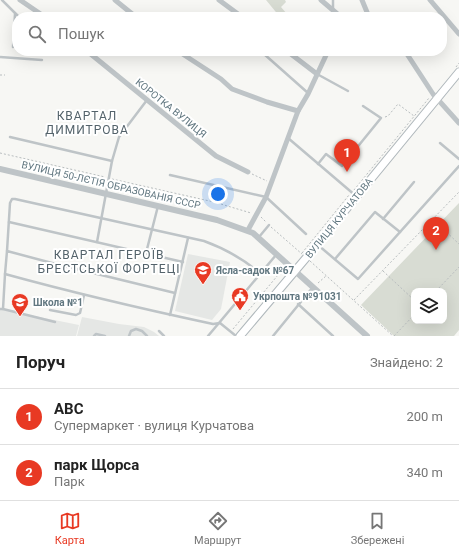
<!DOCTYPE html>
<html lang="uk">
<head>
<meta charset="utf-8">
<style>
	body { margin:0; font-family:Roboto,sans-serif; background:#f6f6f6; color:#222 }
	.controls { position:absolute; right:12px; bottom:12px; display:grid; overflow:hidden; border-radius:8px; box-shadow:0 4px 16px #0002 }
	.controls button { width:36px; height:36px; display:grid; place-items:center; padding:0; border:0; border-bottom:1px solid #e0e0e0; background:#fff; color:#222; font:20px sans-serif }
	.you { position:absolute; left:218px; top:194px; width:14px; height:14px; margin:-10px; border:3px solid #fff; border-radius:50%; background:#1a73e8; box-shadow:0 0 0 6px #1a73e833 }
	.badge { display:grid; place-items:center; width:26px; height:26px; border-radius:50%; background:#e83923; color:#fff; font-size:13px; font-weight:700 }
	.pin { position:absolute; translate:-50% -33px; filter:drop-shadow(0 1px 2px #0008) }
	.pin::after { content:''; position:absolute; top:21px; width:14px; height:12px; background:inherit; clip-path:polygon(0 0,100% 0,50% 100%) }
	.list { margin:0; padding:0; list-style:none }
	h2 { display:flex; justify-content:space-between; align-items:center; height:52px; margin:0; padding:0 16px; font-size:17px }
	h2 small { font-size:13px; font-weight:400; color:#767676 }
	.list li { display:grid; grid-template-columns:26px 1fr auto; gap:12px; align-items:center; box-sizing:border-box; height:56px; padding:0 16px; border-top:1px solid #e0e0e0 }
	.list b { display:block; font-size:15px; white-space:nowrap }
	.list p { margin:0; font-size:13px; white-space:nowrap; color:#767676 }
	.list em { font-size:13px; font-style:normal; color:#767676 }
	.icon { flex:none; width:22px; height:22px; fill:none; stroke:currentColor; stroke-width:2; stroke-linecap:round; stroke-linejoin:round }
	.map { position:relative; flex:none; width:459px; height:336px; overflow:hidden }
	.search { position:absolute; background:#fff; box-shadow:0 4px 16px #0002; left:12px; right:12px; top:12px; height:44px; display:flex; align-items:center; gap:10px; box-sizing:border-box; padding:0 14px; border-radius:16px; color:#767676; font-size:15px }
	.sheet { height:164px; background:#fff }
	nav { display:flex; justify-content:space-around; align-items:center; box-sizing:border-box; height:56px; border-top:1px solid #e0e0e0; background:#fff; font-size:11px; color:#767676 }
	nav a { display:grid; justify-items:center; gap:2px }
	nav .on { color:#e83923 }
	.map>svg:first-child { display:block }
	.built { fill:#e5e7e5 }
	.green { fill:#d8dcd3; fill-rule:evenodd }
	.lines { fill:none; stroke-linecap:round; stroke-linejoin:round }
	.secondary-casing { stroke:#b0b8bc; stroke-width:9 }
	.path { stroke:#b8bdbf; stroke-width:1; stroke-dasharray:2 2; stroke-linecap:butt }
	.service { stroke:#bec4c7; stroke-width:2.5 }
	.minor { stroke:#bec4c7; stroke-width:5 }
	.tertiary { stroke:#bec4c7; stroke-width:6 }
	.secondary { stroke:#fff; stroke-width:7 }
	.labels { text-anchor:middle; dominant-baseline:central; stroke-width:4; stroke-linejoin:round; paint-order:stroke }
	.street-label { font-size:10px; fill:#617780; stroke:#fff }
	.poi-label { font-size:10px; font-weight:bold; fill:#617780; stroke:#fff; text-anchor:start }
	.quarter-label { font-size:12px; letter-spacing:1px; fill:#54636b; stroke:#fff }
</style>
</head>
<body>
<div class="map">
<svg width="459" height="336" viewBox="0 0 459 336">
	<rect width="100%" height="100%" fill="#f7f7f4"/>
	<g class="built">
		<polygon points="188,254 230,262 221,309 212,320 175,311"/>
		<polygon points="0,309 79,325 76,336 0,336"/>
		<polygon points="82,317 119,324 144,327 154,332 159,336 77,336"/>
	</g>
	<g class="green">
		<polygon points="266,0 285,0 286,2 281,7 287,14 280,17"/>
		<path d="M459,203v127l-5,6h-60l-33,-31zM414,291h30v30h-30z"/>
	</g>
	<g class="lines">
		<defs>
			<polyline id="secondary" points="240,336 306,258 459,72"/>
		</defs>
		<use href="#secondary" class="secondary-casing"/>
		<g class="path">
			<polyline points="456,67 459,63"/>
			<polyline points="0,75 5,75"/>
			<polyline points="385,117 388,116 398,104 414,116"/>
			<polyline points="0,153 105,177"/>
			<polyline points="252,174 267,181"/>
			<polyline points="112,179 214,202 251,213"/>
			<polyline points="354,190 429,98"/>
			<polyline points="261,217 266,222"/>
			<polyline points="438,224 459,244"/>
			<polyline points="271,227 302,254"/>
			<polyline points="302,253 349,195"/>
			<polyline points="310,261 393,336"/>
			<polyline points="383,271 414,300"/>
			<polyline points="318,283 326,276"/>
			<polyline points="436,291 459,267"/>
			<polyline points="354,300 459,192"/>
			<polyline points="233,329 283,269"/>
			<polyline points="394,336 414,315"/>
		</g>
		<g class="service">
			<polyline points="2,0 19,17"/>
			<polyline points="333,0 333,9"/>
			<polyline points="13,47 15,14"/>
			<polyline points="264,54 308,93"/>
			<polyline points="0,57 42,60"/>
			<polyline points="317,74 348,91"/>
			<polyline points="10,137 112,161"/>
			<polyline points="288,138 356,196"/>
			<polyline points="440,143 459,159"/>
			<polyline points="318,164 326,154 342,166 381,118 363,106"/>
			<polyline points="170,175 266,197 306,234"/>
			<polyline points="383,219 414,182"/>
			<polyline points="9,222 183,262"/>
			<polyline points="259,237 269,225"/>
			<polyline points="97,242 112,161 119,137 147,100"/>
			<polyline points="318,245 358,279 459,166"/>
			<path d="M7,251l3,-48 2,-4h3l189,42c22,8 38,17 56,32"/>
			<polyline points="146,253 158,206"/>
			<polyline points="335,259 375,212 400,232"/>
			<polyline points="5,274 7,251 52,263 175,293"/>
			<polyline points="298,304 333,336"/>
			<path d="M0,309h3l2,-35c69,19 138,35 208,50l7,-1"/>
			<polyline points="3,309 55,322"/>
			<polyline points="50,310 76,315 80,313 84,295"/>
			<polyline points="170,315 188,238"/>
			<polyline points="220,323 236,336"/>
			<polyline points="159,331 164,336"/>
			<polyline points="94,336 96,334 105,336"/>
			<polyline points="129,336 131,331 136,329 142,331 147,336"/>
			<polyline points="208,336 276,255"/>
			<polyline points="273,336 313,287"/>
		</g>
		<g class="minor">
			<polyline points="20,0 45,17"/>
			<polyline points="115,0 136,17"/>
			<polyline points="219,0 242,17"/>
			<polyline points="321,0 341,17"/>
			<polyline points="362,0 369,17"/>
			<polyline points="430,0 459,34"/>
			<polyline points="87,51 216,156 248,172"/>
			<polyline points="178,51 221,79 232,89 267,102 298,111"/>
			<polyline points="287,51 317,74"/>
			<polyline points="405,51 433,94 459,123"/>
			<polyline points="248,230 266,197 298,111 308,94 328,51"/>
		</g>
		<polyline class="tertiary" points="0,169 217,220 253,233 367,336"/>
		<use href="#secondary" class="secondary"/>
	</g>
	<defs>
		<symbol id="school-pin" viewBox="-11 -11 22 30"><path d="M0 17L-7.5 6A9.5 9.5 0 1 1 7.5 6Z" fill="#e83923" stroke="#fff"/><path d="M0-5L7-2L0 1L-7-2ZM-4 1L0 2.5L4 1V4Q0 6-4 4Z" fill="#fff"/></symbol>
		<symbol id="civic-pin" viewBox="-11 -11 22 30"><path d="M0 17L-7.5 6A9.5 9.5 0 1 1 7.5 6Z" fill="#e83923" stroke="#fff"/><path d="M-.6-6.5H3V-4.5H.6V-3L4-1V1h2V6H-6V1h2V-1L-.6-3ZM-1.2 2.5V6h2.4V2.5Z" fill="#fff"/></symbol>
	</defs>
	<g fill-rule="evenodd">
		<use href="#school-pin" x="193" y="260" width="20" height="27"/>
		<use href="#civic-pin" x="230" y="286" width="20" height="27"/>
		<use href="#school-pin" x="10" y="292" width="20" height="27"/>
	</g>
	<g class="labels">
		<g class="street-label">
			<text transform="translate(171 108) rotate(39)">КОРОТКА ВУЛИЦЯ</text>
			<text transform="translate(111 185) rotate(13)">ВУЛИЦЯ 50-ЛЄТІЯ ОБРАЗОВАНІЯ СССР</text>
			<text transform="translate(339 218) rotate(-51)">ВУЛИЦЯ КУРЧАТОВА</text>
		</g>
		<g class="poi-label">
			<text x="216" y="270">Ясла-садок №67</text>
			<text x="253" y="296">Укрпошта №91031</text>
			<text x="33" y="302">Школа №1</text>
		</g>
		<g class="quarter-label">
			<text x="87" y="116">КВАРТАЛ<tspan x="87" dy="14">ДИМИТРОВА</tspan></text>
			<text x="109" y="255">КВАРТАЛ ГЕРОЇВ<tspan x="109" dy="14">БРЕСТСЬКОЇ ФОРТЕЦІ</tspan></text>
		</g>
	</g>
</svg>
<div class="controls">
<button><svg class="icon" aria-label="layers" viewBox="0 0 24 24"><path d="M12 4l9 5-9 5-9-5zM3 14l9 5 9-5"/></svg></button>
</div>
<div class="you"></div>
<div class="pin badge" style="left:347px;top:172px">1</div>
<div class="pin badge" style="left:436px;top:250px">2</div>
<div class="search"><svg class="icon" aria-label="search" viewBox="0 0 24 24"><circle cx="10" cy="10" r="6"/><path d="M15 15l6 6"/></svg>Пошук</div>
</div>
<section class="sheet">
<h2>Поруч<small>Знайдено: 2</small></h2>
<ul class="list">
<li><span class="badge">1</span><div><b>ABC</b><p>Супермаркет · вулиця Курчатова</p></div><em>200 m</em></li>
<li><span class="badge">2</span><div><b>парк Щорса</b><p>Парк</p></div><em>340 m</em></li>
</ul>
</section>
<nav>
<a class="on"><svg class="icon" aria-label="map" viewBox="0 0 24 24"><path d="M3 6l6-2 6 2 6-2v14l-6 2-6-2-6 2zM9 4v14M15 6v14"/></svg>Карта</a>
<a><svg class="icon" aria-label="directions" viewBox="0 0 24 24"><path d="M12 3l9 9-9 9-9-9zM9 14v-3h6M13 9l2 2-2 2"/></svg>Маршрут</a>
<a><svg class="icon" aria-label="saved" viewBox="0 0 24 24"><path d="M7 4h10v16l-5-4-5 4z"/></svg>Збережені</a>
</nav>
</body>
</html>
